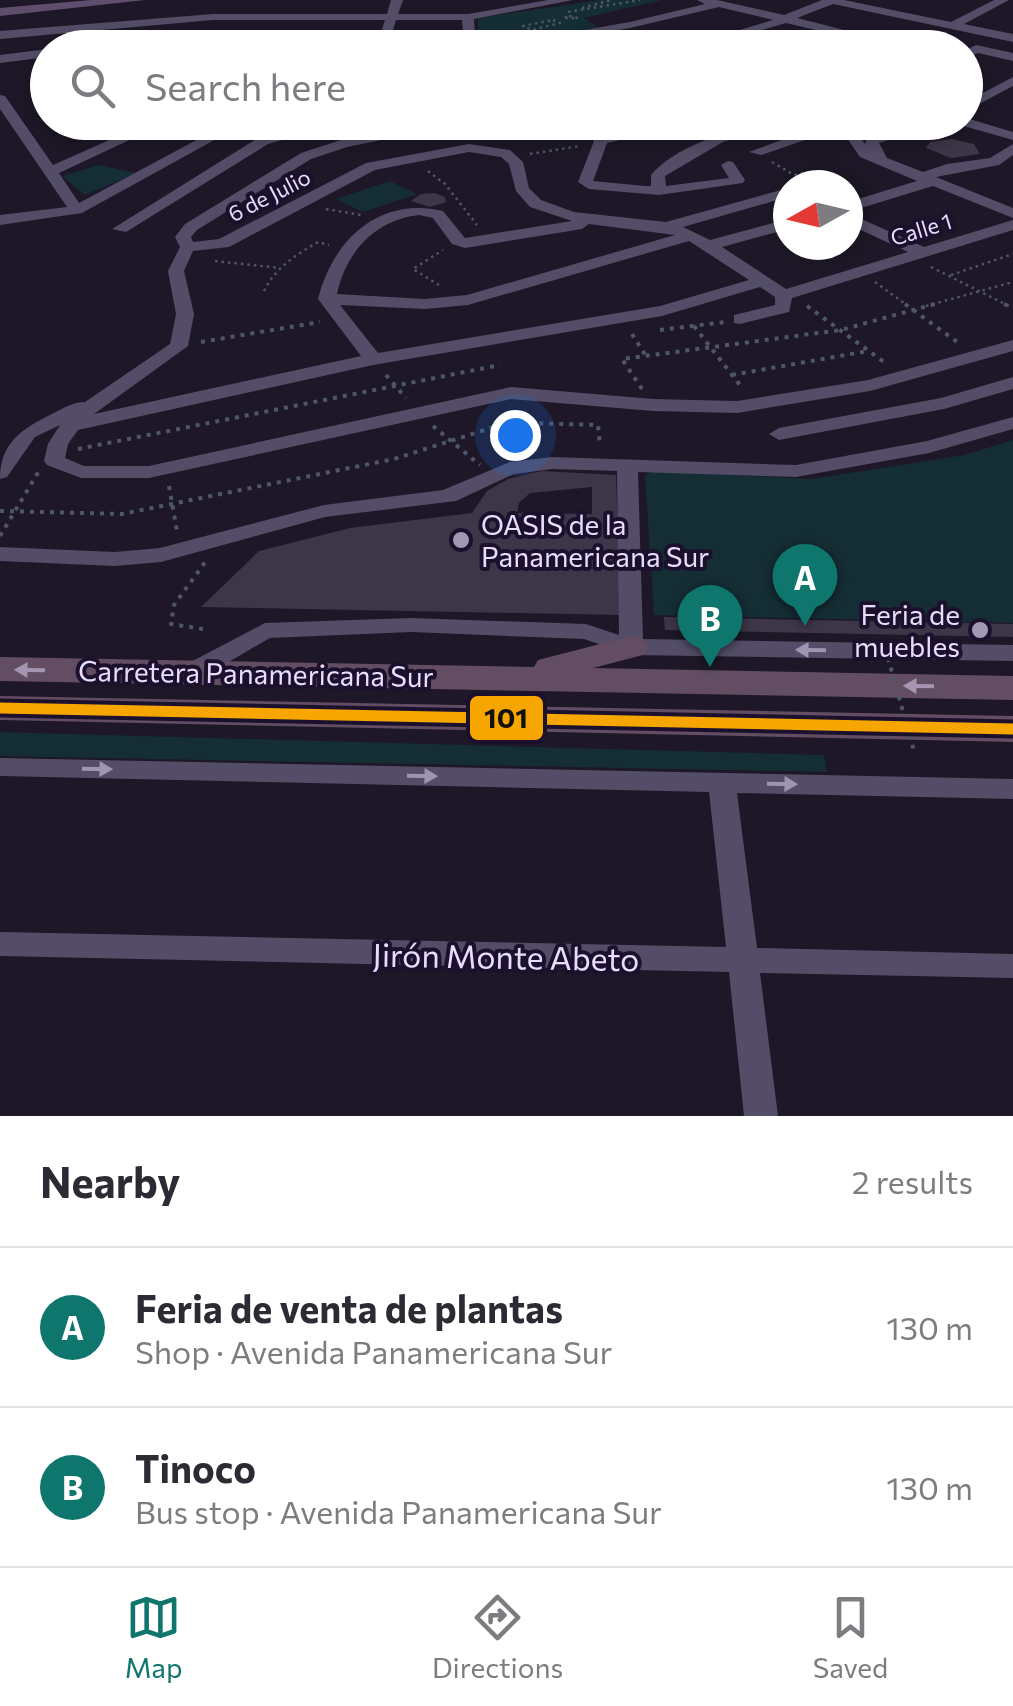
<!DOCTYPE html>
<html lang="en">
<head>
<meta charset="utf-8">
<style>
	body { margin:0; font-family:Commissioner,sans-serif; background:#f2f2f3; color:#2b2b33 }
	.compass { position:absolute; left:773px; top:170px; width:90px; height:90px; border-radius:50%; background:#fff; box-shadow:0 5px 15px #0003; rotate:262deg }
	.you { position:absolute; left:515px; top:435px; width:35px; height:35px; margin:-25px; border:8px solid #fff; border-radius:50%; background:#1a73e8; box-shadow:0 0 0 15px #1a73e833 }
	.badge { display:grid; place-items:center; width:65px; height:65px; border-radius:50%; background:#0f766e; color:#fff; font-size:32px; font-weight:700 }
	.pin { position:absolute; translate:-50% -82px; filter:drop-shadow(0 2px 5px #0008) }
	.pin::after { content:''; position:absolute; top:52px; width:35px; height:30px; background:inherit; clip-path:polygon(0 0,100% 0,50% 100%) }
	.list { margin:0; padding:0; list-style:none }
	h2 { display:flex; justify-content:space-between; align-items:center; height:130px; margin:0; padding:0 40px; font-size:42px }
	h2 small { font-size:32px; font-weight:400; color:#7c7c81 }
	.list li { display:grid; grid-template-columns:65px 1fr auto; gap:30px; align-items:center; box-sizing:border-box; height:160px; padding:0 40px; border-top:2px solid #e1e1e2 }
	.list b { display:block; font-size:38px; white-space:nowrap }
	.list p { margin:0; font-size:32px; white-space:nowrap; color:#7c7c81 }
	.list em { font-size:32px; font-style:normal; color:#7c7c81 }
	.icon { flex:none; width:55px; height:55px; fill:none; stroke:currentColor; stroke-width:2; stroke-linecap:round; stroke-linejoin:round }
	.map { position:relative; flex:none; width:1013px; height:1116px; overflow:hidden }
	.search { position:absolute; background:#fff; box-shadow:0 5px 15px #0003; left:30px; right:30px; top:30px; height:110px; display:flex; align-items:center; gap:25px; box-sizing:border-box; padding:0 35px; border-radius:55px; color:#7c7c81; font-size:38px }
	.sheet { height:450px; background:#fff }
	nav { display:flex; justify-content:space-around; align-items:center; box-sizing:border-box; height:140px; border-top:2px solid #e1e1e2; background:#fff; font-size:28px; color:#7c7c81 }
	nav a { display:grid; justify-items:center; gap:5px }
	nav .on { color:#0f766e }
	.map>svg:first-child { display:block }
	.green { fill:#152d35 }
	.building { fill:#3d3648; fill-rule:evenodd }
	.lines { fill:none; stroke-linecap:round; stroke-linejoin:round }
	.path-far1 { stroke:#4e5669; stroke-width:2.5; stroke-dasharray:2.5 4; stroke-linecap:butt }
	.path { stroke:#4e5669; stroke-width:4; stroke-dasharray:4 6; stroke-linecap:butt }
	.minor { fill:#534d67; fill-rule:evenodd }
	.major { fill:#5e4d6c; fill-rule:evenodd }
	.highway { fill:#624d62; fill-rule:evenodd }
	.path-bridge { stroke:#4e5669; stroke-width:4; stroke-dasharray:4 6; stroke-linecap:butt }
	.bus-1-casing { stroke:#1c112d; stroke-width:19 }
	.bus-1 { stroke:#f7a600; stroke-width:11 }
	.oneway { fill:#9e95b3 }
	.oneway2 { fill:#a595b0 }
	.poi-dot { fill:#a198b3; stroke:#1c112d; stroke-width:4 }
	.labels { text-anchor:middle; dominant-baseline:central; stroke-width:8; stroke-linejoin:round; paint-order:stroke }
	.far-street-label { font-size:22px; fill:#e8ddff; stroke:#1c112d }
	.poi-label { font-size:28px; fill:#e8ddff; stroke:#1c112d; text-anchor:start }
	.street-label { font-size:28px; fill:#e8ddff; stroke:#1c112d }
	.near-street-label { font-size:32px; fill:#e8ddff; stroke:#1c112d }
	.line-badge { stroke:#1c112d; stroke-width:4 }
	.pale-badge-label { font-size:28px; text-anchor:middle; font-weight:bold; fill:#111 }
</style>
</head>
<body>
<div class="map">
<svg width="1013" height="1116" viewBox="0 0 1013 1116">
	<rect width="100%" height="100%" fill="#1d1727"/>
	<g class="green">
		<polygon points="600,0 662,0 584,18 598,27 478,47 478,18"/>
		<polygon points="98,165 137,173 85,195 62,176"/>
		<polygon points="390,181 417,194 363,212 336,199"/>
		<polygon points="1013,440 1013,623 654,615 645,476 652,471 811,479 964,455"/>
		<polygon points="0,732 824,755 827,772 0,756"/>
	</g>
	<g class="building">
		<polygon points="951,139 974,144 980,154 951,158 926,148 930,142"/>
		<polygon points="435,193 445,197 446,202 430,207 411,201 421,194"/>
		<path d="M541,471l75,4 5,140 -420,-8 58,-56 91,-23 122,-15 15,-22 21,-12zM592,487v27l-75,-1 2,-10 11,-10z"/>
		<polygon points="664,617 1013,624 1013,637 665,630"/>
	</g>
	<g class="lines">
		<g class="path-far1">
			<polyline points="582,8 612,0"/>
			<polyline points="568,12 640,0"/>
			<polygon points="569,16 578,18 563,18"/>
			<polygon points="553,20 560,23 532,30 523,26"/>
			<polyline points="632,40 645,48"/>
			<polyline points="530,154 580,146"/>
			<polyline points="772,162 794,175 803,173"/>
			<polyline points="428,171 445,184 477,225"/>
			<polyline points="326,209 361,215"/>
			<polyline points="215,261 280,268"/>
			<polyline points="931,267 1009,306"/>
			<polyline points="951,275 1013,254"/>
			<polyline points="875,282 908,306"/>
			<polyline points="439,285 413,269 443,250"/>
			<path d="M264,291c12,-24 32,-36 54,-49l11,3"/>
			<polyline points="926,306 1013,282"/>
		</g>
		<g class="path">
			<polyline points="905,304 960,344"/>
			<polyline points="1004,304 1013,308"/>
			<polyline points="807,306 884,362"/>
			<polyline points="694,326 743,389"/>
			<polyline points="660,330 725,322"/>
			<polyline points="632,334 646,356"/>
			<polyline points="201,342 320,322"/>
			<polyline points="386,375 406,398"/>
			<polyline points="732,375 868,351"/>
			<polyline points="642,389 622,359 841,330 935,304"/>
			<polyline points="433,426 480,465"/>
			<polyline points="78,449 500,365"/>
			<polyline points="169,486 177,531"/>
			<polyline points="0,511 122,514 394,459 491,428 528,423 598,425 600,446"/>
			<polyline points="0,536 39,471"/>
			<polyline points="203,629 171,624 174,605 206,561"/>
		</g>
		<g class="minor">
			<polygon points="391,0 403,0 398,14 468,14 548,0 573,0 474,19 476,48 464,48 462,20 396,20 388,48 376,48 385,20 213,20 0,39 0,31 213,14 387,14"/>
			<polygon points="697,0 717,0 784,15 822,0 844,0 951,22 994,0 1009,0 964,24 1013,34 1013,42 833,4 797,18 915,48 891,48 786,23 701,48 679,48 773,20 719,7 630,28 512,48 481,48 630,22 705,4"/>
			<polygon points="312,33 318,37 316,40 175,48 88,48"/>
			<polygon points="976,45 1013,53 1013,61 978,53 966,58 966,50"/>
			<polygon points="48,49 48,57 0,63 0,55"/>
			<polygon points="1013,77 1013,86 966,111 966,102"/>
			<polygon points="0,95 5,96 53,165 150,122 168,122 59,173 79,203 230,122 247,122 82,213 0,225 0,215 67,207 0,109"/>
			<polygon points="966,118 1013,132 1013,140 960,125"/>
			<polygon points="321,122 346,122 268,144 126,232 112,229 258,138"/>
			<path d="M436,122h32l-121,25 -36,12 -114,71 -6,7 2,5 26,-3 147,-76 103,-19 41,6 13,12 6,26 12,12 33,12 92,10 122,-34v9l-105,30 27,13 78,-21v10l-66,18 64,42 122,-37 -60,-28v-11l76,34 89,-27v10l-221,68 -3,14 -49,12 -6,-1v-8l41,-10v-8l-15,-10 -98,29 -289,49 -295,65 -10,14 -3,14 19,8h65l362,-79 142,12 84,2 131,-21 145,-40v11l-143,40 -133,22 -84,-2 -142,-12 -362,79h-68l-34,-13 -3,-4 4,-17 12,-19 -25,12 -28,40 -7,2c0,-37 23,-51 54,-66 10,-5 19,-11 31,-11l85,-58 6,-30 -8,-43 12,-24 -5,-10 10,-13 116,-71 43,-14zM469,152l32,5 8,7 7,27 14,16 42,14 -107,17 -22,-27c-63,-15 -110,28 -125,88l43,57 -267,58 94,-68 6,-32 -10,-43 9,-20 36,-4 146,-77zM419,215l14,3 19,26 13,4 117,-19 7,-5 86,11 -208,60 -42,4 -88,-5c9,-42 38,-74 82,-79zM689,241l60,39 -89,26 -282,47 -38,-48 85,4 43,-4z"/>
			<path d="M566,122h16l21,13 65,-13h29l-90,21 -14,38 52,5h6v-11c24,-28 69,-41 103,-50l7,4 -38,13 -58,34 1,10 63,-8 -8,-13 7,-4 5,1 12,18 -2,3 -84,12 -70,-6 -11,-7 16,-41z"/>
			<polygon points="830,122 849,122 865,144 867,138 920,122 942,122 879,143 887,158 923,172 947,164 990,158 1013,144 1013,155 999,165 936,177 1013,208 1013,218 933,186 848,212 848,202 917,181 860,157 840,128 761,155 749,152"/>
			<polygon points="833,175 838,176 838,182 805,185"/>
			<polygon points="1013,377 1013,389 944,409 779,440 769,434 779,428 941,398"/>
			<polygon points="1013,417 1013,429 929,453 796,477 638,472 643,639 1013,645 1013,661 631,655 584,639 411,632 270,638 201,678 192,680 180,672 183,666 265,623 411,618 586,624 619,635 617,471 552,469 514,474 456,501 325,517 161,562 115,566 0,561 0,547 115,552 160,548 324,505 443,490 510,462 552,457 796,465 927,441"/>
			<polygon points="0,758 1013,779 1013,799 737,793 757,948 1013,954 1013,978 760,973 778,1116 744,1116 729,972 0,956 0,932 726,947 709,792 0,776"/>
		</g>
		<polygon class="major" points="91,0 145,0 0,16 0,8"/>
		<g class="highway">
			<polygon points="631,636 643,639 649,647 643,655 593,668 1013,676 1013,700 0,681 0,657 534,667 538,660"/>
			<polygon points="0,696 1013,716 1013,742 0,720"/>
		</g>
		<polyline class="path-bridge" points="888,658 914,751"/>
		<defs>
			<polyline id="bus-1" points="0,708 1013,729"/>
		</defs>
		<use href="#bus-1" class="bus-1-casing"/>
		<use href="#bus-1" class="bus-1"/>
	</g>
	<defs><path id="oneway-solid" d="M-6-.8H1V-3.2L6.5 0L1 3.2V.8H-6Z" transform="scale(2.5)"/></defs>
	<g class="oneway">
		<use href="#oneway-solid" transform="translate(811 650) rotate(-179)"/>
		<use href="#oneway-solid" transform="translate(97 769) rotate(1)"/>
		<use href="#oneway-solid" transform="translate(422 776) rotate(1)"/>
		<use href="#oneway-solid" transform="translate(782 784) rotate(1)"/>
	</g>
	<g class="oneway2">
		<use href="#oneway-solid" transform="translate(30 670) rotate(-179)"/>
		<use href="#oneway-solid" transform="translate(919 686) rotate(-179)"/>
	</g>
	<g class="poi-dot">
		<circle cx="461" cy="540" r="10"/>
		<circle cx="980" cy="630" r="10"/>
	</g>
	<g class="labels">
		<g class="far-street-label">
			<text transform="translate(269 195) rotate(-27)">6 de Julio</text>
			<text transform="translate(921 229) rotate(-17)">Calle 1</text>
		</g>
		<g class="poi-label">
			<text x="481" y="524">OASIS de la<tspan x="481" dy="32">Panamericana Sur</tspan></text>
			<text x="960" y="614" text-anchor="end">Feria de<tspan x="960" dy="32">muebles</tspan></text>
		</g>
		<g class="street-label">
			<text transform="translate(256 673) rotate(1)">Carretera Panamericana Sur</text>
		</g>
		<g class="near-street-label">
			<text transform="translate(506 956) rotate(1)">Jirón Monte Abeto</text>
		</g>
	</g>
	<rect class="line-badge" x="468" y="694" width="77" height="48" rx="10" fill="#f7a600"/>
	<g class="pale-badge-label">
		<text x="506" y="728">101</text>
	</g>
</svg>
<svg class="compass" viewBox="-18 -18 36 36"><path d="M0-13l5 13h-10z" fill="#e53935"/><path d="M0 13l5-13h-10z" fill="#7c7c81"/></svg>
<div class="you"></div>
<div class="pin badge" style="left:805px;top:626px">A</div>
<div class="pin badge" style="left:710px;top:667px">B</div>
<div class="search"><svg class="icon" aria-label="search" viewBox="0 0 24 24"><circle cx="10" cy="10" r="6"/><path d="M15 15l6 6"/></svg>Search here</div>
</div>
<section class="sheet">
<h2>Nearby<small>2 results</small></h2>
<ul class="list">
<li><span class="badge">A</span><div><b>Feria de venta de plantas</b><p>Shop · Avenida Panamericana Sur</p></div><em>130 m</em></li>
<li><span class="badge">B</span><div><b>Tinoco</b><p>Bus stop · Avenida Panamericana Sur</p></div><em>130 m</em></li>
</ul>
</section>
<nav>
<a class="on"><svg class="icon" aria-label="map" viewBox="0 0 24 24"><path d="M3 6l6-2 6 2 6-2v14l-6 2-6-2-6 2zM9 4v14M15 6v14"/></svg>Map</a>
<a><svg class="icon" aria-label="directions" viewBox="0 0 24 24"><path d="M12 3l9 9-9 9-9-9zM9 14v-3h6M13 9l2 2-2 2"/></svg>Directions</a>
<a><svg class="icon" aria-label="saved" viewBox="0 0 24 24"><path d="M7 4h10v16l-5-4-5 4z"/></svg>Saved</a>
</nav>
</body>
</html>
